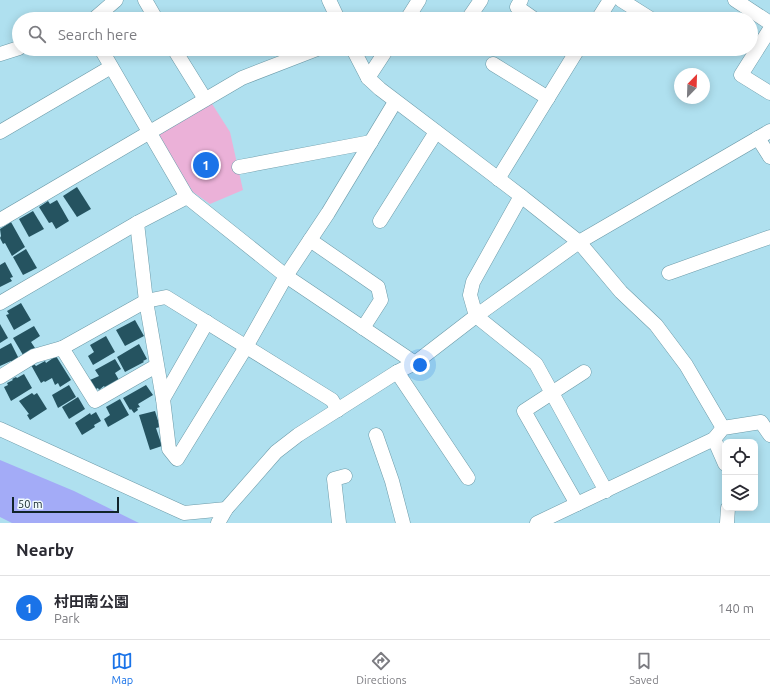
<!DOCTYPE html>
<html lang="en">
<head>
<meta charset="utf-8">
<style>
	body { margin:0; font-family:Ubuntu,"Noto Sans JP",sans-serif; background:#f2f2f3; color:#2b2b33 }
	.controls { position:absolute; right:12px; bottom:12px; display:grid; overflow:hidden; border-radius:8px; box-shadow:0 2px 10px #0003 }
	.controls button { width:36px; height:36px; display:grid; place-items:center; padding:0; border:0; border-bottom:1px solid #e1e1e2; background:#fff; color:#2b2b33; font:20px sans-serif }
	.compass { position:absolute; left:674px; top:68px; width:36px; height:36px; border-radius:50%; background:#fff; box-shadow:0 2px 10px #0003; rotate:23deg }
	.scale { position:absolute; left:12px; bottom:10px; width:107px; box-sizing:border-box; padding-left:4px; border:2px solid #11242a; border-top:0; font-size:11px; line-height:14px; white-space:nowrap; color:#11242a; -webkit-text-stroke:3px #f0fafd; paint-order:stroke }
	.you { position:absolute; left:420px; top:365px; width:14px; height:14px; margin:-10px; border:3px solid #fff; border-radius:50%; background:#1a73e8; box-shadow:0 0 0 6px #1a73e833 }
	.badge { display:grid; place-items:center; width:26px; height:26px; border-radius:50%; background:#1a73e8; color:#fff; font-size:13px; font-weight:700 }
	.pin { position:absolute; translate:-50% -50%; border:2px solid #fff; box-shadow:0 1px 4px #0006 }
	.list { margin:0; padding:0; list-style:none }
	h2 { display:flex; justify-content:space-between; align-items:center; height:52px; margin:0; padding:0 16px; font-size:17px }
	h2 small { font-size:13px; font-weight:400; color:#7c7c81 }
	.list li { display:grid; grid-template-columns:26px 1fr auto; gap:12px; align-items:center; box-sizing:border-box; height:64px; padding:0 16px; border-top:1px solid #e1e1e2 }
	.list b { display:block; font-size:15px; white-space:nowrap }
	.list p { margin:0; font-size:13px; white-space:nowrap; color:#7c7c81 }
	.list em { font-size:13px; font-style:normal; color:#7c7c81 }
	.icon { flex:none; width:22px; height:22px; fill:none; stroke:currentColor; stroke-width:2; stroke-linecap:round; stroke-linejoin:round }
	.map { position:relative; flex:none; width:770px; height:523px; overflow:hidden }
	.search { position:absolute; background:#fff; box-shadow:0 2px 10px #0003; left:12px; right:12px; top:12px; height:44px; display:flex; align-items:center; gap:10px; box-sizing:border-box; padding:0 14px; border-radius:22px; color:#7c7c81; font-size:15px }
	.sheet { height:116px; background:#fff }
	nav { display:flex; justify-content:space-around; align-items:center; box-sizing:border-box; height:56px; border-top:1px solid #e1e1e2; background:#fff; font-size:11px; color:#7c7c81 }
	nav a { display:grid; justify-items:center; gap:2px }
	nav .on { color:#1a73e8 }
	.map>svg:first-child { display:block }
	.green { fill:#ebb1d8 }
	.water { fill:#a3abf7 }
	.building { fill:#255360 }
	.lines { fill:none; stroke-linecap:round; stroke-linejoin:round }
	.minor-casing { stroke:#6d9ba9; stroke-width:15 }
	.minor { stroke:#fff; stroke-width:14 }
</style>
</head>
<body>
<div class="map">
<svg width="770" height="523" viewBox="0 0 770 523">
	<rect width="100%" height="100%" fill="#afe0ef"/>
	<polygon class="green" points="209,99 230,132 243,190 210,204 193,192 159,139 161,128"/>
	<polygon class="water" points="0,460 74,491 139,523 12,523 0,517"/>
	<g class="building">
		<polygon points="77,187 91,209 77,217 63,196"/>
		<polygon points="57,200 69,221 56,229 52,222 49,223 39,207 48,201 50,204"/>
		<polygon points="33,211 44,229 29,237 19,219"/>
		<polygon points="11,222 25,247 12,256 5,243 3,244 0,238 1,236 0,229"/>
		<polygon points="26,249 37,268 23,275 13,257"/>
		<polygon points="5,262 13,277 10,278 12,281 0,287 0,265"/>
		<polygon points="21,303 31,320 14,330 6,315 9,314 7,311"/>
		<polygon points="135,320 144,336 125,346 116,330"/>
		<polygon points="0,324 8,338 0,343"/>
		<polygon points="34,326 40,336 31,342 35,348 23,355 13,338"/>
		<polygon points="106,336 115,352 93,365 88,356 94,352 90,345"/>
		<polygon points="11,343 19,359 12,362 11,361 0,366 0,349"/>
		<polygon points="139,344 147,359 143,361 144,362 125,372 117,357"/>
		<polygon points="56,356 71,380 60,387 58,383 55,385 52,378 45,382 44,381 41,383 31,365 34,364 36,366 45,361 46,363"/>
		<polygon points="115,359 121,369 115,373 119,380 106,389 104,386 99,390 98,388 96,389 90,380 99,376 95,370"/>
		<polygon points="24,374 32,388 11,401 4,387 8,385 7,383 13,380 12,379 16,377 17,378"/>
		<polygon points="69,385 76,397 58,408 52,395"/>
		<polygon points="146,385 153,395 138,404 140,407 137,408 138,410 134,413 131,409 130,410 123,398"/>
		<polygon points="32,393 34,395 37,393 47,409 30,420 27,415 29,414 19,401"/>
		<polygon points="78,397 85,409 69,419 62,407"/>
		<polygon points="120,399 129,415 108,427 104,419 110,415 106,407"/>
		<polygon points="155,411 160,427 156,428 162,446 150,450 139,415"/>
		<polygon points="96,412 101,421 94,425 95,427 82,435 75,423 90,413 91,415"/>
	</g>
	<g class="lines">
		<defs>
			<g id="minor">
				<polyline points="145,0 156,19"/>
				<polyline points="329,0 338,19"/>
				<polyline points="521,0 517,7 534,19"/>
				<polyline points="621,0 651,19"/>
				<polyline points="735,0 770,23"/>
				<polyline points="94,19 116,0"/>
				<polyline points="407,19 419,0"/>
				<polyline points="468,19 481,0"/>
				<polyline points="598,19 610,0"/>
				<polyline points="770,29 741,75 770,93"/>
				<polyline points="101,49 187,197 286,276 415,363"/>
				<polyline points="174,49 205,99"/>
				<polyline points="353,49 368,78 380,89 521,196 579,242 621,292 656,325 686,365 723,428"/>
				<polyline points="0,54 19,48"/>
				<polyline points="493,64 548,98"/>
				<polyline points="368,78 387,49"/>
				<polyline points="0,132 111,67"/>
				<polyline points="758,138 770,157"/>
				<polyline points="239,167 371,142"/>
				<polyline points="498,179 578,49"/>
				<polyline points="521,196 473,282 470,295 476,316 536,364 606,491"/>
				<polyline points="0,220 242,78 317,49"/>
				<polyline points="380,221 436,132"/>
				<polyline points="137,223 146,301 163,399 169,449 177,459 246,347 286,276 328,213 395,102"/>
				<polyline points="310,240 378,287 381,300 363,328"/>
				<polyline points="669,273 770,237"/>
				<polyline points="0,303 137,223 187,197"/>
				<polyline points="62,348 95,401 156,366"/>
				<polyline points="397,372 468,478"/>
				<polyline points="0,377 34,356 62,348 146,301 166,297 332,400 338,410"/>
				<polyline points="163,399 207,322"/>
				<polyline points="0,429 184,513 226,509"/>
				<polyline points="376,435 392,481 403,523"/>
				<polyline points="714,439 725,464"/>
				<polyline points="577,504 524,411 584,372"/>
				<polyline points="218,523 226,509 276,452 298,435 397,372 415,363 476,316 579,242 770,131"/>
				<polyline points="339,523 334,479 345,476"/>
				<polyline points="537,523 714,439 723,428 761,422 770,435"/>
				<polyline points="727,523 728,508"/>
			</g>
		</defs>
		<use href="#minor" class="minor-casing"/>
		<use href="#minor" class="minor"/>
	</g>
</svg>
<div class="controls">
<button><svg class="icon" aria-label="locate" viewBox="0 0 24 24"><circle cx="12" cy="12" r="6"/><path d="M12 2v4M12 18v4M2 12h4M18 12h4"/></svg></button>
<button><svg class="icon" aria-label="layers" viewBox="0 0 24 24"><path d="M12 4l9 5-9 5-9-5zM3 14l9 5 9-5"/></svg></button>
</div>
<svg class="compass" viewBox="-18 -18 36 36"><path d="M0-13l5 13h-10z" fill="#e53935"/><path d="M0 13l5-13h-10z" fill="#7c7c81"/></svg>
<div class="scale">50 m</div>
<div class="you"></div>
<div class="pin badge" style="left:206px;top:165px">1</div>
<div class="search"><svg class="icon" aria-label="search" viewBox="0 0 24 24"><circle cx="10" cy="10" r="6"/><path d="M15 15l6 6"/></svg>Search here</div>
</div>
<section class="sheet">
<h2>Nearby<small></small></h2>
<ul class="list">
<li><span class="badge">1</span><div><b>村田南公園</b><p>Park</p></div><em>140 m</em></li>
</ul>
</section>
<nav>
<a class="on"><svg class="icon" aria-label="map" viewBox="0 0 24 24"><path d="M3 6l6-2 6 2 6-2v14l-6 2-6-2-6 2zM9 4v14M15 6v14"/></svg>Map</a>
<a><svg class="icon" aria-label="directions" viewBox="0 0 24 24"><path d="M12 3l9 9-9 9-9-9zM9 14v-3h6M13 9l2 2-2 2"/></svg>Directions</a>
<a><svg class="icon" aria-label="saved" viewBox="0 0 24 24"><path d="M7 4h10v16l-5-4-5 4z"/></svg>Saved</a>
</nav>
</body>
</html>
